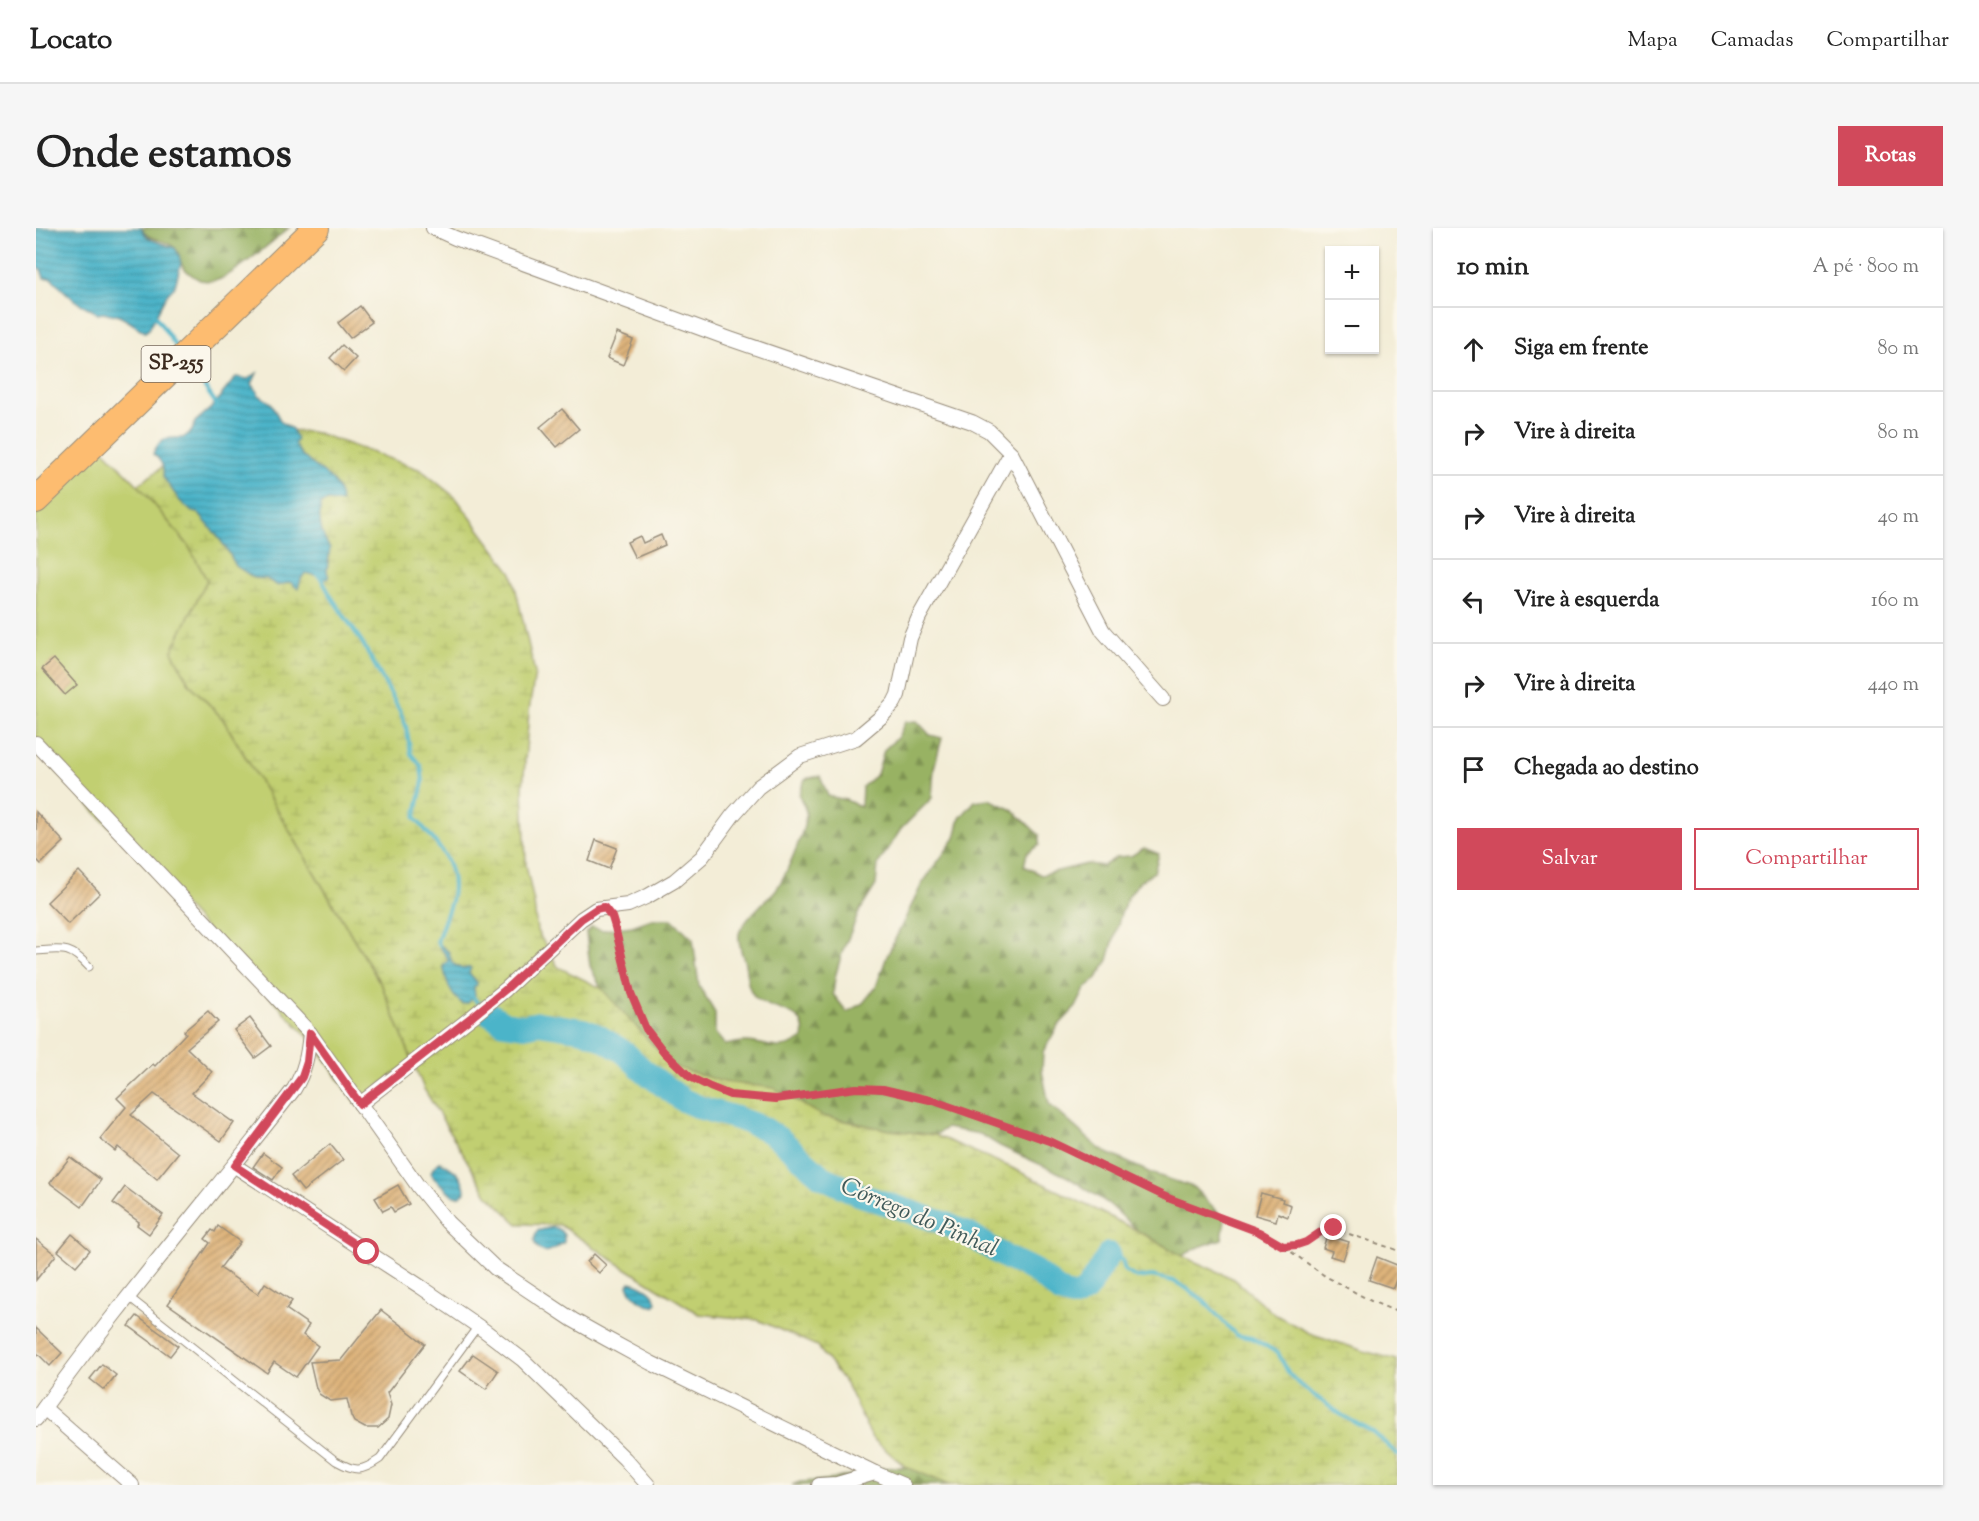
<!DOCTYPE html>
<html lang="pt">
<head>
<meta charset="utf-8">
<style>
	body { margin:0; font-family:"Sorts Mill Goudy",serif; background:#f6f6f6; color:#222 }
	.controls { position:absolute; right:18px; top:18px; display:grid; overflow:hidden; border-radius:0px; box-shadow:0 2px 4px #0004 }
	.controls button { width:54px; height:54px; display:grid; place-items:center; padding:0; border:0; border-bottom:2px solid #e0e0e0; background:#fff; color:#222; font:30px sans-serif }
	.stop { position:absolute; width:18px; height:18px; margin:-14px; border:4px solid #d1495b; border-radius:50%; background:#fff }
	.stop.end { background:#d1495b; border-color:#fff; box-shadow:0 2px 6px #0008 }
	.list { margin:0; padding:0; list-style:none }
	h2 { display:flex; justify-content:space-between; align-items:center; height:78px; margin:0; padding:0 24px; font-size:26px }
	h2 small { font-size:20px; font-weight:400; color:#767676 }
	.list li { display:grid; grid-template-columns:39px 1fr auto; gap:18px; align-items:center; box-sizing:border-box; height:84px; padding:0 24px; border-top:2px solid #e0e0e0 }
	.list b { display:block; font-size:22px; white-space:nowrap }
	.list em { font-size:20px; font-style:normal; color:#767676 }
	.actions { display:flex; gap:12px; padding:18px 24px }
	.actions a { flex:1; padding:14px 0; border:2px solid #d1495b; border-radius:0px; text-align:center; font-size:21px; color:#d1495b }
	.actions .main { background:#d1495b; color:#fff }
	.icon { flex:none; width:33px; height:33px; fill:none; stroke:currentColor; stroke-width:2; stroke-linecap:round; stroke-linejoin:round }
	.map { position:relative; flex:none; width:1361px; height:1257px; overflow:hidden; border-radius:0px }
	header { display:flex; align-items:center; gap:36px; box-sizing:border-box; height:84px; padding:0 30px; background:#fff; border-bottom:2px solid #e0e0e0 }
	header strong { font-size:28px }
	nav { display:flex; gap:33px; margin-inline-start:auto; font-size:21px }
	.intro { display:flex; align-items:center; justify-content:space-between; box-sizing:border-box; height:144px; padding:0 36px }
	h1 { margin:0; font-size:42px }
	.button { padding:15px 27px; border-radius:0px; background:#d1495b; color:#fff; font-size:21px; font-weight:700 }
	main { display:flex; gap:36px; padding:0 36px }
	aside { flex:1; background:#fff; border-radius:0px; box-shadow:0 2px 4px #0004 }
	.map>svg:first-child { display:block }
	.grass { fill:#c1cf71; stroke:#7e7c48; stroke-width:1.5 }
	.forest { fill:url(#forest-firs); stroke:#6a6e40; stroke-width:1.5 }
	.wetland { fill:url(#wetland-marsh); stroke:#7e7c48; stroke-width:1.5 }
	.water { fill:url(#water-rules); stroke:#436f74; stroke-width:1.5 }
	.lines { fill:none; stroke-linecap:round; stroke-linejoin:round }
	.stream { stroke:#4bb4c9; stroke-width:4 }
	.river { stroke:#4bb4c9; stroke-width:24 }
	.building { fill:url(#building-hatch) }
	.lane-casing { stroke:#978c7a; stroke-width:9 }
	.street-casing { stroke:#978c7a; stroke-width:16 }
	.highway-casing { stroke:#978c7a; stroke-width:28 }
	.path { stroke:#978c7a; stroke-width:2; stroke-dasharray:4.5 4.5; stroke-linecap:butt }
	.lane { stroke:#fff; stroke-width:7 }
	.street { stroke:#fff; stroke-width:14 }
	.highway { stroke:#fdbc70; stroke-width:26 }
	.route { stroke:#d1495b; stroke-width:8 }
	.labels { text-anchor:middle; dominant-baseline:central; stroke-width:4.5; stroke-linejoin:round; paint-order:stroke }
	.shield { fill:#fbf7ec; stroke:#75685c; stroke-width:1.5 }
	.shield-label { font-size:21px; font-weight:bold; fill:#3b2a1e }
	.water-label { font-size:24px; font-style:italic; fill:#415a5a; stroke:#fbf7ec }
</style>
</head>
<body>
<header>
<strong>Locato</strong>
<nav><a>Mapa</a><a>Camadas</a><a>Compartilhar</a></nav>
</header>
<div class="intro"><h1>Onde estamos</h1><a class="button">Rotas</a></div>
<main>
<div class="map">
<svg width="1361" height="1257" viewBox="0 0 1361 1257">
	<defs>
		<pattern id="forest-firs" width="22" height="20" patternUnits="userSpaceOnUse" patternTransform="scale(1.5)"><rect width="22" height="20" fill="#98b263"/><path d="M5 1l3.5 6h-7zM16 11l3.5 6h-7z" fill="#7d9151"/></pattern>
		<pattern id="wetland-marsh" width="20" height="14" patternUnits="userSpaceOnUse" patternTransform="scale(1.5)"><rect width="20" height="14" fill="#c1cf71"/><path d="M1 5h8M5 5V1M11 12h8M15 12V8" fill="none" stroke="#a7b261"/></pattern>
		<pattern id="water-rules" width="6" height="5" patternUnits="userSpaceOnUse" patternTransform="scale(1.5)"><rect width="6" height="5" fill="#4bb4c9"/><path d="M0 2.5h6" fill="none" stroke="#4093a3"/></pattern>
		<pattern id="building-hatch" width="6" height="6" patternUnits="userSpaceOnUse" patternTransform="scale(1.5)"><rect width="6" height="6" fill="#deb47c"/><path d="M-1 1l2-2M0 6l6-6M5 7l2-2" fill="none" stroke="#b59365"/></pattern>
	</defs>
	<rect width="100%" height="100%" fill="#fbf7ec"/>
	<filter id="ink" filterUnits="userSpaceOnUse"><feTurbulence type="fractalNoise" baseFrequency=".0167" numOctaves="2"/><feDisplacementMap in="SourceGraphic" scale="12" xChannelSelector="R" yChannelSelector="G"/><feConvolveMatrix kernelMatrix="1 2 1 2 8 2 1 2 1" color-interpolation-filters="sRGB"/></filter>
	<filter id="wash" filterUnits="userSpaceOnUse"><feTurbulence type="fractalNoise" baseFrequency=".008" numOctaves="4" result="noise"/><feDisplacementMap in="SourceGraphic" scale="24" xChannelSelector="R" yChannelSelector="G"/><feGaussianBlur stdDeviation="1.35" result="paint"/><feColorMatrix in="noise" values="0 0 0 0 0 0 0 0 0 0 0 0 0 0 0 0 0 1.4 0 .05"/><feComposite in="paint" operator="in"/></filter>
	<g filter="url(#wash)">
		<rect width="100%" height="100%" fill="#f3edd7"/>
		<polygon class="grass" points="67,221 102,257 152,317 171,352 136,423 153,455 187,491 346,758 376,832 320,876 276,813 0,521 0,284"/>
		<g class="forest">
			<path d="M105,0h148c-19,15 -50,43 -71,52 -5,1 -14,1 -18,0 -7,-3 -18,-12 -20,-19 -1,-5 -1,-9 -5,-13 -11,-11 -26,-5 -34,-20z"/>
			<path d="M881,493l13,14 12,3 -8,30 -2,30 -31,31 -23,35 -2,21 -17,27 -17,41 -7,24 -2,17 14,18 16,-9 13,-16 11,-31 35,-72 33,-46 5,-20 15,-17 14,-2 24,11 26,25v10l-12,8 -3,13 17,9 46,-11 16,2 14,-9 14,-1 13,-8 15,6 -5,18 -15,10 -11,15 -7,16 -13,47 -11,18 -12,11 -9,18 -18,19 -15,26 -1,19 7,33 52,46 52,24 40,13 32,32 -3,20 -23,8 -17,9 -44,-25 -29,-27 -41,-27 -68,-31 -20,-12 -34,-6 -11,7 -46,-5 -67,-14 -153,-40 -68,-88 -11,-22 -4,-33 6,-6 10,3 30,-4 20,-7h20l21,20 6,47 16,27v20l10,12c7,-1 14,-3 20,-3 25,0 32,14 58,-4 6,-30 -30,-25 -46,-39 -12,-11 -9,-26 -13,-39 -3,-9 -6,-16 -5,-26 2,-11 26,-33 35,-42 10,-11 33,-65 32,-80 -1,-5 -5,-12 -7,-17l6,-16 15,-3 8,20 18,4 15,7 1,-20 15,-13 7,-24 14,-13 7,-15z"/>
			<polygon points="870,1239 914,1257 756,1257 764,1254 793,1252 844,1240"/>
		</g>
		<polygon class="wetland" points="225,199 281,205 385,242 420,270 476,345 499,445 493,483 487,560 490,637 498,675 501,703 522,739 565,760 636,838 688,854 738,860 786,888 853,902 899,907 974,939 1102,1003 1146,1028 1198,1051 1238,1086 1273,1105 1331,1124 1361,1132 1361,1257 914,1257 870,1239 836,1210 810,1156 781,1118 722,1092 663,1086 583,1036 524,997 482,996 451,966 388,861 346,758 187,491 153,455 136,423 171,352 152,317 102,257 147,224"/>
		<g class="water">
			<path d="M0,0h105l5,8 6,4 23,8 4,7 2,8 -6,23 -9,10 -17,33 -4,3c-16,-10 -30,-23 -48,-18 -6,-6 -14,-8 -21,-13 -9,-7 -17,-15 -25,-23h-7l-3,-9 -5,-2z"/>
			<path d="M221,145l-5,11 7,11 12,8 10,19 11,7 5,10 -2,5c10,25 46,28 46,59l-13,-2 -7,3c-3,15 0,32 9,44l-3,23 2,7 -5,2 -5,-4 -14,-3 -4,6 -3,10 -8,-7 -12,4 -11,-7 -13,-1 -18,-12 -10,-18 -11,-15 -17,-20 -6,-1 -12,-11 -17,-24c1,-11 -1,-16 -10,-23 8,-18 12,-16 30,-16l9,-7 3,-9 16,-14 25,-31 12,2z"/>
			<path d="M401,714l12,10 3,11 10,6 8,-2 1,1 -2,5 8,9v3l-3,2 1,9 -7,7 -5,1c-14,-9 -16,-23 -20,-38l5,-5c-1,-8 -9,-11 -11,-19z"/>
			<path d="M404,934c13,6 25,15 25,30l-5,4h-6l-20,-18 -3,-6 3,-5z"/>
			<path d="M517,999l6,2 5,6v7l-10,7 -9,3c-11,-4 -13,-11 -8,-21z"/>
			<path d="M594,1054c11,2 24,9 27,20l-3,4c-11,-2 -22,-10 -26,-21z"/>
		</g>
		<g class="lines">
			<g class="stream">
				<polyline points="116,83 141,120"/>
				<polyline points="155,139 181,177"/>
				<path d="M281,346l5,6 10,18 30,44 38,69 6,15 5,28 10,12 2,16 -8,36c22,25 45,48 36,83 -4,14 -10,27 -14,41l2,3"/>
				<polyline points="434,765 441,774"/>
				<polyline points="1073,1026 1086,1032 1089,1043 1101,1050 1116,1048 1137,1053 1150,1060 1166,1071 1200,1107 1216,1110 1242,1125 1253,1146 1265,1158 1307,1188 1337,1204 1361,1226"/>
			</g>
			<polyline class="river" points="451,784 468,795 488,798 503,795 547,802 562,808 588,824 608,843 647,872 665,880 700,890 727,900 745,912 785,948 822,966 908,995 932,1006 971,1030 997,1042 1026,1065 1040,1069 1051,1062 1073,1026"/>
		</g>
		<g id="blocks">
			<g class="building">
				<polygon points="324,78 336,94 314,110 302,95"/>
				<polygon points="581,105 597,112 587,137 571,130"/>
				<polygon points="306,117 320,130 308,143 294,130"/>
				<polygon points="526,181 543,201 521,219 504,199"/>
				<polygon points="625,307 629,317 599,330 591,314 604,308 607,315"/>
				<polygon points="18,431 41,457 29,467 6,441"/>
				<polygon points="0,584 28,614 5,636 0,631"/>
				<polygon points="560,612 581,620 573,641 553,633"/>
				<polygon points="43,643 64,665 32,696 11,674"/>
				<polygon points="172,783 182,794 151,820 176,844 156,865 198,895 185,913 118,866 95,887 142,925 121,951 82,919 79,923 64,911 90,879 81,870 117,836 119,838 150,805 148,803"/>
				<polygon points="214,790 235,818 219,830 198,802"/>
				<polygon points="294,916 307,932 267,963 255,948"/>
				<polygon points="227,925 246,939 237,952 217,939"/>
				<polygon points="34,929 65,952 46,979 14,955"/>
				<polygon points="362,957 373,976 358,984 355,979 347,983 339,970"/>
				<polygon points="89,959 127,987 113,1006 101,997 103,994 77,975"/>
				<polygon points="1225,965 1247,971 1246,974 1255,977 1252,989 1242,985 1240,993 1219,987"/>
				<polygon points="182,998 204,1014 184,1040 222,1066 229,1055 256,1073 250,1081 273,1097 267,1107 282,1118 260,1149 238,1134 231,1145 132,1076 174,1015 169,1011 176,1002 179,1004"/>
				<polygon points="36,1006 54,1022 40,1038 22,1023"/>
				<polygon points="1291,1007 1313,1014 1307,1032 1294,1028 1296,1023 1287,1020"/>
				<polygon points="0,1011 20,1027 0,1052"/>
				<polygon points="558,1026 570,1037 563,1045 551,1034"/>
				<polygon points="1341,1029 1361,1037 1361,1049 1357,1060 1333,1052"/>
				<polygon points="345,1082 389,1116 351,1165 355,1177 352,1191 342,1200 329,1200 318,1194 315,1188 311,1171 294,1173 283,1166 280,1160 274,1134 305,1132"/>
				<polygon points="101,1088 142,1118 134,1128 93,1098"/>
				<polygon points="0,1100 26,1125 14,1138 0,1124"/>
				<polygon points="437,1126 462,1143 450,1161 424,1143"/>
				<polygon points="66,1136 80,1147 68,1162 54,1151"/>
			</g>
		</g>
	</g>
	<g filter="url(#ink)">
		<use href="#blocks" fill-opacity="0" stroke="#978c7a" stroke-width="1.5"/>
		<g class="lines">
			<defs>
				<g id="lane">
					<path d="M0,723c27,-2 34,-5 53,16"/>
					<path d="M93,1069l207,164c20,11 25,11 44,-2l98,-133"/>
				</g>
				<g id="street">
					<polyline points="397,0 419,10 694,111 936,194 953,203 975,225 1067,403 1127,471"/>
					<polyline points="0,515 274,805 382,958 411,994 459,1040 537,1092 569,1110 615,1135 839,1245 867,1257"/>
					<polyline points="324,876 437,788 470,761 545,691 560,681 592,677 612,668 638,653 666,629 697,587 722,559 764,528 820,510 845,489 858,475 862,467 874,410 883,389 975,225"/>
					<polyline points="199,938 385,1059 449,1103 487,1132 589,1231 612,1257"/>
					<polyline points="8,1180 96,1257"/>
					<path d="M0,1191c81,-114 173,-220 258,-330 11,-18 14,-35 16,-56"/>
					<polyline points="783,1257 801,1256 839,1245"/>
				</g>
				<polyline id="highway" points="0,272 280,0"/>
			</defs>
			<use href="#lane" class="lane-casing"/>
			<use href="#street" class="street-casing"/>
			<use href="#highway" class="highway-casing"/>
			<g class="path">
				<polyline points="576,692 595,765 610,801 628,824 654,849 694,867 740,871 820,860 847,861 898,873 1013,913 1132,970 1223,1004 1247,1018 1289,1048 1335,1073 1361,1084"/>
				<path d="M1247,1018c25,-1 25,-10 45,-19l69,23"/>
			</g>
			<use href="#lane" class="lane"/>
			<use href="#street" class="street"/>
			<use href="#highway" class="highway"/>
		</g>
	</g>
	<g class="lines" filter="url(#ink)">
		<polyline class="route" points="331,1024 199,938 266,849 271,834 274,805 324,876 437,788 470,761 545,691 560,681 568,679 576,689 579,699 595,765 610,801 628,824 654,849 674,859 694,867 740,871 820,860 847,861 898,873 1013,913 1132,970 1223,1004 1247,1018 1261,1017 1270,1014 1292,999 1298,1000"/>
	</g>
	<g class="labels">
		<rect class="shield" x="105.5" y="118" width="69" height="36" rx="4.5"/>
		<g class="shield-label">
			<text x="140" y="136">SP-255</text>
		</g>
		<g class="water-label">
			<text transform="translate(883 990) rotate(23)">Córrego do Pinhal</text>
		</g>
	</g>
</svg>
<div class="controls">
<button>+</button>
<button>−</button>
</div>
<div class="stop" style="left:331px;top:1024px"></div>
<div class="stop end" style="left:1298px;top:1000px"></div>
</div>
<aside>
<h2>10 min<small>A pé · 800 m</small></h2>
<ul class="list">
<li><svg class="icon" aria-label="ahead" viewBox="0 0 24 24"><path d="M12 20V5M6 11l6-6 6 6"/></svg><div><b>Siga em frente</b></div><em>80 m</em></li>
<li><svg class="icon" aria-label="right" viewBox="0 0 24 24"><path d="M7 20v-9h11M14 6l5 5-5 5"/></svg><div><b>Vire à direita</b></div><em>80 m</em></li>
<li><svg class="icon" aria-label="right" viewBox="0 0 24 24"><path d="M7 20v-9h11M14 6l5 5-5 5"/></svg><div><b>Vire à direita</b></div><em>40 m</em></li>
<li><svg class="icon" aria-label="left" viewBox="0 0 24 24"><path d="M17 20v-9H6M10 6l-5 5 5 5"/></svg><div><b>Vire à esquerda</b></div><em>160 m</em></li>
<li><svg class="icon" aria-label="right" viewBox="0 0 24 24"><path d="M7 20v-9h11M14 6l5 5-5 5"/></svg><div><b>Vire à direita</b></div><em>440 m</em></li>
<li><svg class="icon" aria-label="arrive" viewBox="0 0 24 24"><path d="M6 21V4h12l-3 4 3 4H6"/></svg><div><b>Chegada ao destino</b></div></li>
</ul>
<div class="actions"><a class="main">Salvar</a><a>Compartilhar</a></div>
</aside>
</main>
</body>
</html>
